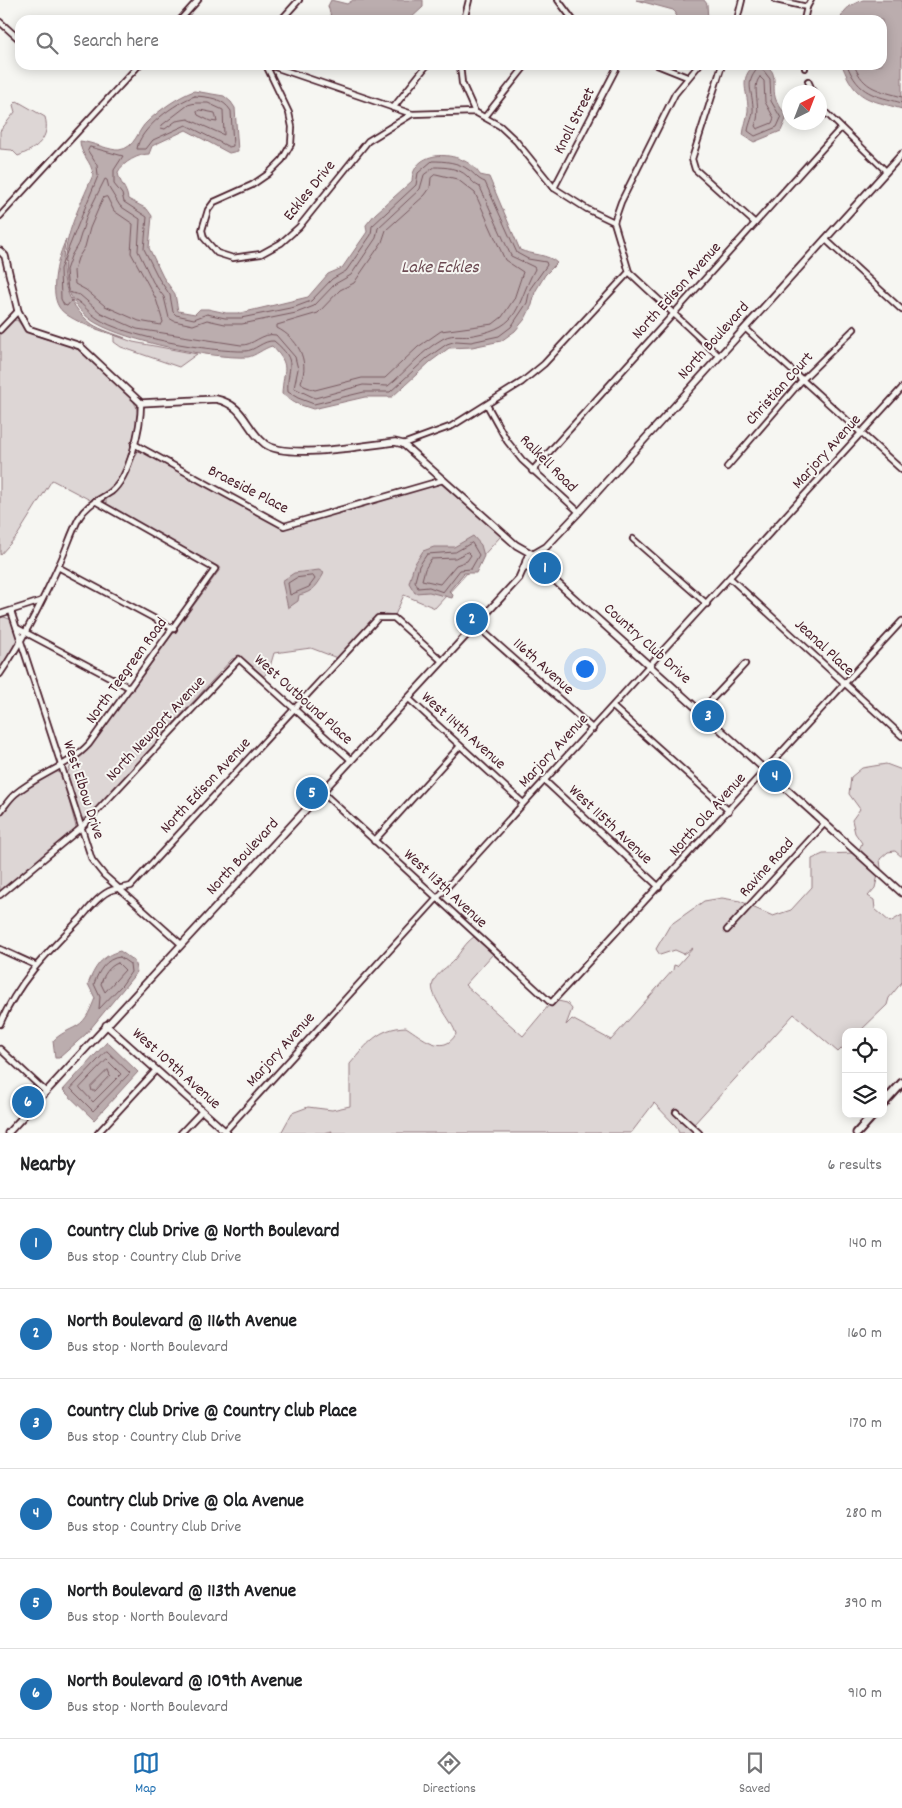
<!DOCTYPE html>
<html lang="en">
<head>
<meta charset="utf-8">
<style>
	body { margin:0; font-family:Dekko,sans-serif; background:#f6f6f6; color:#202124 }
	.controls { position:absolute; right:15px; bottom:15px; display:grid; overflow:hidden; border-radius:10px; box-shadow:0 2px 12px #0003 }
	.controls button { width:45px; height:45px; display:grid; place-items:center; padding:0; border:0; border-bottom:1px solid #e0e0e0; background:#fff; color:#202124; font:25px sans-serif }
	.compass { position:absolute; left:782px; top:85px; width:45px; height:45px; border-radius:50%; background:#fff; box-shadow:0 2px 12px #0003; rotate:42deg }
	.you { position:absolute; left:584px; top:668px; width:18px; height:18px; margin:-12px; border:4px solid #fff; border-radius:50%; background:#1a73e8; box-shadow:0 0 0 8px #1a73e833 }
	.badge { display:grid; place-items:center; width:32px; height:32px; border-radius:50%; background:#1f6fb2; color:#fff; font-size:16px; font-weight:700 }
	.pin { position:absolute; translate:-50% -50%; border:2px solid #fff; box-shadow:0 1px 5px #0006 }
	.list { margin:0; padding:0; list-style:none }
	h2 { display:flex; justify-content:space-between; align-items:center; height:65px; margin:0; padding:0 20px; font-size:21px }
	h2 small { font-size:16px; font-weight:400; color:#757577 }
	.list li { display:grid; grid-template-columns:32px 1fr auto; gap:15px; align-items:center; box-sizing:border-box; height:90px; padding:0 20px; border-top:1px solid #e0e0e0 }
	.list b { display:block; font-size:19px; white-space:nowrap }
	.list p { margin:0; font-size:16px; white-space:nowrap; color:#757577 }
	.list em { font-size:16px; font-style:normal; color:#757577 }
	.icon { flex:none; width:28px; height:28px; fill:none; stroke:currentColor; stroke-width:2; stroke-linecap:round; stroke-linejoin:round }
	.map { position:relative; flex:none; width:902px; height:1133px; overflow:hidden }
	.search { position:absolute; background:#fff; box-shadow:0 2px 12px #0003; left:15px; right:15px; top:15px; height:55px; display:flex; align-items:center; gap:12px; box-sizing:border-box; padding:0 18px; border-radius:15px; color:#757577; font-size:19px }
	.sheet { height:605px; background:#fff }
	nav { display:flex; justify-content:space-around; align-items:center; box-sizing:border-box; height:70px; border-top:1px solid #e0e0e0; background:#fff; font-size:14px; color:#757577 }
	nav a { display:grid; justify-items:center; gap:2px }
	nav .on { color:#1f6fb2 }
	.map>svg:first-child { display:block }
	.green { fill:#ddd6d5; stroke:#947a80 }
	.water { fill:#bbadae; stroke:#8e747a }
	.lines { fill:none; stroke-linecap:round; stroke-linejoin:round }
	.shore { stroke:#77585f; stroke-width:1 }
	.minor-casing { stroke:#4a1f2b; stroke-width:8 }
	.tertiary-casing { stroke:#4a1f2b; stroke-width:9 }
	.primary-casing { stroke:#4a1f2b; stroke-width:11 }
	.minor { stroke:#f6f6f2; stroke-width:4.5 }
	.tertiary { stroke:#f6f6f2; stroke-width:5.5 }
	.primary { stroke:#f6f6f2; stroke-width:7 }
	.labels { text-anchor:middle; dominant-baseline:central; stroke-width:4; stroke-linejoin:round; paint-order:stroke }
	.street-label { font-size:16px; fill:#4a1f2b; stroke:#f6f6f2 }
	.water-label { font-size:18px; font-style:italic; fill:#6c4a52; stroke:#f6f6f2 }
</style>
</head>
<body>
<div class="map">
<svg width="902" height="1133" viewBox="0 0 902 1133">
	<rect width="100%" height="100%" fill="#f6f6f2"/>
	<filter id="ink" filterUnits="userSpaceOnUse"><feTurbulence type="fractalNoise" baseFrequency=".02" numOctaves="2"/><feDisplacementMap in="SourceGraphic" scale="10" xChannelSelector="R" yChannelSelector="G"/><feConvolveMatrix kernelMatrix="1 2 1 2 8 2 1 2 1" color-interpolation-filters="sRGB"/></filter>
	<g filter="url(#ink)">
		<g class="green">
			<path d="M17,101l28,16c6,21 -9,32 -27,39l-6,-6 -12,-1v-18l15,-19 -2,-7z"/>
			<path d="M17,320c16,21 32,17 54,26 18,8 61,44 66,63 2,10 -3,25 -5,34 -10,34 -12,39 -40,58l-40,-21 -35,56 -17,19v-223l10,-11z"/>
			<polygon points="114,335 133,342 197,354 179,367 121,347 114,342"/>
			<polygon points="138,451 146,453 277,525 293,526 440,483 501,536 435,608 404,595 395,615 385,614 379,616 337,658 311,648 274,653 269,670 264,676 241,657 232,659 88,817 81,819 67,774 71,765 90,747 221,568 106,505 106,498 122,485"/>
			<polygon points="4,617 12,620 18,643 0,670 0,618"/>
			<polygon points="886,764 902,770 902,857 895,851 888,852 880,859 881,869 859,850 862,843 855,833 852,820 860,809 849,794 851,777 862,768"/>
			<polygon points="57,771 63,778 76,827 74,831 0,892 0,814 23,791"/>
			<path d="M854,853l24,22 -3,13 -7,8 6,4 1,9 15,13 12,-7v67l-13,16 -2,7 -28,27h-13v12l-8,8 -44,-38 -100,110 -18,-16 -4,4 22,21h-15l-3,-7 -22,-23 -23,30h-300l1,-2 -8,2h-43l11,-20 16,-6 24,3 18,-4v-42c17,-20 28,-36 56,-37 16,10 37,30 50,7 -3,-13 -28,-39 -23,-51 3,-10 15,-16 21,-23 7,-8 11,-17 20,-23l19,17 -28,31 58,51 26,-31 3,2 6,-6 9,2 5,6 -6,16 6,-6 39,21 62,-70 1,-5 3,1 16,-18 -9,6 -9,-4 -15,5 -4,-6 14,-24 34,-24 18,-3 18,3 7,3 -24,26 4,4 25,-27 21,9 18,-6 21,-23v-28l11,-5z"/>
		</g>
		<g class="water">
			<polygon points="331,0 347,4 353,0 423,0 423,7 409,20 332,20 328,6"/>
			<polygon points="636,0 704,0 707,4 708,20 675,20 676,13 673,10"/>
			<path d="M863,0h39v109c-34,-10 -46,-8 -60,-44h40v-45h-42c5,-13 11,-15 23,-20z"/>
			<path d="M755,65c28,0 15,20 21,35 3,6 8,12 11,17l-6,14 -27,11 -11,-7c1,-9 4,-16 5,-24 1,-18 -11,-32 7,-46z"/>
			<path d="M194,91l30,5 7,6 4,6 3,43 -9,2 -43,-23 -30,14 -4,2 -3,8c-10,0 -26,8 -31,18 1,11 9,16 10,27l19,10 5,7 -3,32 14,29 12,17 3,17 17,3 5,-5h8l18,4h15l67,-16 20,-23 14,-6 25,-36 -1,-7 9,-11 37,-33c1,-35 54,-31 68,-6l9,2 31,73c12,5 28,4 37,13l-12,12 -10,17 -3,13 -7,14 -10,12 -14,10 -29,6 -23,1 -19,14 -38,35h-27l-52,12 -18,-6 -13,-9c1,-26 10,-27 -10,-48 -8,2 -17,10 -24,11 -37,2 -121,-16 -152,-34 -16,-9 -29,-28 -31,-46 -4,-37 14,-69 28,-102 -1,-14 -13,-20 -13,-34 11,1 32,10 39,9 17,-2 18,-20 29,-29 13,-12 30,-24 46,-30z"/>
			<path d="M66,240c-8,32 -1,64 26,84 9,6 23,10 33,14 -15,-4 -58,-17 -66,-31 -10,-16 -1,-52 7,-67z"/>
			<polygon points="473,536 481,545 484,556 476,573 464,573 449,591 453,595 452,598 429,592 415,593 409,583 414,565 423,551 434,547 454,547"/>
			<path d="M319,570l5,3c-7,13 -11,19 -25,22l-1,6 -10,7 -6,-27 12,-8z"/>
			<path d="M120,951l14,10 3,11 -51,62 -27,24h-4l-2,-17c8,-8 15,-10 24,-15 10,-6 14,-18 18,-28l-7,-14c7,-17 13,-28 32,-33z"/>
			<polygon points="107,1042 138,1072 94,1120 63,1090"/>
		</g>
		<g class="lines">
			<g class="shore">
				<path d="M758,65l2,1c-16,17 -8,22 -7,41 1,9 -4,16 -5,24l7,5 22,-9 4,-9 -10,-17 -1,-22 -10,-13 2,-1"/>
				<path d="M847,65c12,30 27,30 55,38"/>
				<path d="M854,65c10,25 25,25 48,32"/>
				<path d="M760,77l4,4 1,21 9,16 -2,5 -15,6 -2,-3c8,-18 -5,-39 5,-49z"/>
				<path d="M195,96c14,1 28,2 36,15l2,35 -4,1 -43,-22 -33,15 -7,9h-9c2,-20 39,-47 58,-53z"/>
				<polygon points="196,103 208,103 223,110 224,135 188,119 176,121 165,129 161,128 162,125 188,105"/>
				<polygon points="200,110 215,113 217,122 210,121 198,115 197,112"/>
				<path d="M90,147l33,9 -9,14v14l8,10 2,8 23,15 -3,32 15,30 11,16 3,17 3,3 18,4 13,-5 18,4h16l54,-11 16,-6 21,-22 14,-8 25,-36 1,-9 44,-41 2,-12 14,-12c13,0 26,1 37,9 6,4 8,9 16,12l32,71 11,6 18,3 1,3 -17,24 -3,14 -16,24 -12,9 -28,6 -15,-1 -9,3 -20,14 -37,34h-26l-50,12 -16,-6 -10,-6c-2,-26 12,-29 -14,-51 -11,-1 -19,10 -29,10 -33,1 -121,-14 -148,-33 -8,-5 -13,-13 -21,-18l-5,1 -4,5 -3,-1 -3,-6 -1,-30 38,-93 -1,-11 -9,-14z"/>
				<path d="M435,167c10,0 24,1 32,9 5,5 7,8 13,11l31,69 23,11 1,2c-20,37 -13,57 -61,66 -10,2 -20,-2 -30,3 -22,12 -37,33 -56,48l-25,-1 -48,13 -21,-10 4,-19 -3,-12 -19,-22c-14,-3 -23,11 -35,10l-104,-16 -36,-16 -21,-18 -12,-3 -2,-22 5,-14 7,-12 9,-29 18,-36 2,1 2,8 11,18 20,13 -2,32 15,31 11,15 5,21 5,3 19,4 14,-5 18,4h17l54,-11 18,-7 21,-22 16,-9 25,-37 2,-10 42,-39 4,-14z"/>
				<path d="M436,174l21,5 18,14 30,67 18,12 -9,27 -12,18 -9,7 -52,7 -23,16 -33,31h-23l-47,12 -11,-4 -3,-4c9,-22 -4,-44 -24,-54v-3l41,-12 22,-23 14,-7 28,-41 4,-12 39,-35 5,-7 1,-10z"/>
				<polygon points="107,197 114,211 133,224 131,253 156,299 163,322 161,325 139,321 105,306 86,290 75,284 74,271 78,258 85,247 90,228 103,198"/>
				<polygon points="472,543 479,555 471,569 460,570 443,592 429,587 418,588 415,581 419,566 427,554 455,552"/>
				<polygon points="468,552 471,555 467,561 456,565 440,584 422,580 425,569 431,559 455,558"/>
				<polygon points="313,576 315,579 309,587 290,595 288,583 296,578"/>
				<path d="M120,957l10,7 1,8 -9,13 -23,24 1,-12 -6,-13c4,-12 12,-26 26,-27z"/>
				<path d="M118,963l7,7 -20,22 -4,-8c2,-8 8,-18 17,-21z"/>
				<polygon points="107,1051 130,1073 93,1111 71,1089"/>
				<polygon points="107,1060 121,1074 93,1102 80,1088"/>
				<polygon points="108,1070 110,1075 95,1091 92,1091 91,1087"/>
			</g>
			<defs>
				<g id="minor">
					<polyline points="558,0 573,20"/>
					<polyline points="776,0 807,7"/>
					<polyline points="180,20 198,0"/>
					<polyline points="281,20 299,0"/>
					<polyline points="464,20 469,0"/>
					<polyline points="737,20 742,0"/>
					<polyline points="804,20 807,7 811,0"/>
					<polyline points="0,22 20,40"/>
					<polyline points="266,65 289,113 292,127 291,144 282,160 268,174 252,185 214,202 208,210 202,230 204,238 217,253 233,258 246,256 261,254 281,243 299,227 368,141 412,114 475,112 500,126 516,141 554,188 587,209 614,222"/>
					<polyline points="269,65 412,114"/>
					<polyline points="460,65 462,83 475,112"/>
					<polyline points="657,65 687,77"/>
					<polyline points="722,65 692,159 695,169 755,223"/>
					<polyline points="805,65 805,68"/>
					<polyline points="808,81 813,92"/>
					<polyline points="820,107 886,171"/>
					<polyline points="393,108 427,65"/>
					<polyline points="485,117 526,65"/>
					<polyline points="554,188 618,65"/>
					<polyline points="0,216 139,65"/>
					<polyline points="825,239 902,310"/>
					<polyline points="629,272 719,356"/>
					<polyline points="745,328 902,470"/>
					<polyline points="0,330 18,311"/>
					<polyline points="487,405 507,441 522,460 579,512"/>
					<polyline points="134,444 284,526 443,480"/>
					<polyline points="403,444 452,426 522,382 544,364 629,272 614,222 621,202 675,94 699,65"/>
					<polyline points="727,467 802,380 854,329"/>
					<polyline points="532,471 840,129"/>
					<polyline points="633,539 707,604"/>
					<polyline points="58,567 174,629"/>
					<polyline points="730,578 902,736"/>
					<polyline points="11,611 92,860 104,875 181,944"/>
					<polyline points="0,614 41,601"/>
					<polyline points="476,625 593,729"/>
					<polyline points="17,628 130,688"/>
					<path d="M0,674c23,-34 41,-70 58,-107 8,-16 13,-34 21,-49 8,-14 20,-18 32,-26 19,-15 30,-66 30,-89"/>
					<polyline points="408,698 523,803"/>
					<polyline points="613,707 729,811"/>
					<polyline points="701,711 745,664"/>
					<polyline points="544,780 659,887"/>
					<polyline points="322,792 551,1003 902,621"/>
					<path d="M0,812c5,-6 9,-13 15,-18 23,-20 53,-27 74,-50l126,-175 -120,-68"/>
					<polyline points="374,841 460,746"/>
					<polyline points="0,895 82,827 239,659 351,760"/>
					<polyline points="727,930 825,823"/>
					<polyline points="0,949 35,965"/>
					<path d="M0,1024c19,-44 48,-72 81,-106 8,-9 19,-24 31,-28 6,-2 12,-2 19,-4l247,-268h16l48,43"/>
					<polyline points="0,1049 46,1092"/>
					<polyline points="676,1112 699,1133"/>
					<polyline points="225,1131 902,388"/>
					<polyline points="98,1133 156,1070"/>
					<polyline points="181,1133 202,1111"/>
				</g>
				<g id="tertiary">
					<path d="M0,251l5,5 13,55 10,18 52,17 61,57 75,-4c30,7 28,28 49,45 21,16 103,1 130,-2l8,2 113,101 16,9"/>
					<polyline points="534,554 546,547 579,512 902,154"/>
					<circle cx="534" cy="562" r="8"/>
					<polyline points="542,564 552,578 902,893"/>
					<polyline points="106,1025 227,1133"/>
					<polyline points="8,1133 519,578 526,562"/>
				</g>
				<g id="primary">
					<polyline points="883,1104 902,1083"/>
					<polyline points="857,1133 874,1114"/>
				</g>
			</defs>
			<use href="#minor" class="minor-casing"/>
			<use href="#tertiary" class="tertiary-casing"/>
			<use href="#primary" class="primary-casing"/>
			<use href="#minor" class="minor"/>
			<use href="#tertiary" class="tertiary"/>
			<use href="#primary" class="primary"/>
		</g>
	</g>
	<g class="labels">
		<g class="street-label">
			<text transform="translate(575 121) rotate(-63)">Knoll Street</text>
			<text transform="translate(310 191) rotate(-51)">Eckles Drive</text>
			<text transform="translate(677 291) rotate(-48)">North Edison Avenue</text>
			<text transform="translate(714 341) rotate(-48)">North Boulevard</text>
			<text transform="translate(780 389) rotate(-48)">Christian Court</text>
			<text transform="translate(827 452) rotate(-48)">Marjory Avenue</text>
			<text transform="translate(548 464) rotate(45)">Ralkell Road</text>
			<text transform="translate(248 490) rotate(27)">Braeside Place</text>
			<text transform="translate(647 644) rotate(42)">Country Club Drive</text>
			<text transform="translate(824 648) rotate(43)">Jeanal Place</text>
			<text transform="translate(543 667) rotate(42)">116th Avenue</text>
			<text transform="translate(127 671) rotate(-54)">North Teegreen Road</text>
			<text transform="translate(303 700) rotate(42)">West Outbound Place</text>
			<text transform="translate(156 729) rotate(-47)">North Newport Avenue</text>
			<text transform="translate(463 731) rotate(42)">West 114th Avenue</text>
			<text transform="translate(554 751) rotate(-47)">Marjory Avenue</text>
			<text transform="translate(206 786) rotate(-47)">North Edison Avenue</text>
			<text transform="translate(83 790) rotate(72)">West Elbow Drive</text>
			<text transform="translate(708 815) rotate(-48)">North Ola Avenue</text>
			<text transform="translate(610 825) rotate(43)">West 115th Avenue</text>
			<text transform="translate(243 857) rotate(-47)">North Boulevard</text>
			<text transform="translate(767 868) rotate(-48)">Ravine Road</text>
			<text transform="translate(445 889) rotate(43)">West 113th Avenue</text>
			<text transform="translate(281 1050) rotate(-48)">Marjory Avenue</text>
			<text transform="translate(176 1069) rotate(42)">West 109th Avenue</text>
		</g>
		<g class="water-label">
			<text x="440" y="268">Lake Eckles</text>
		</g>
	</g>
</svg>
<div class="controls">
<button><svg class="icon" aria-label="locate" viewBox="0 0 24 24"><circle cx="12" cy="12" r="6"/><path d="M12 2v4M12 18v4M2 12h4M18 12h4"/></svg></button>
<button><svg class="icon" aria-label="layers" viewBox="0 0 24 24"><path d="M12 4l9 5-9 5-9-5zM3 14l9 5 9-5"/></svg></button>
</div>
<svg class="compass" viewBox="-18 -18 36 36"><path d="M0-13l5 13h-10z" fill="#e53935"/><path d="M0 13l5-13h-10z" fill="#757577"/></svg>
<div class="you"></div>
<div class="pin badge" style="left:545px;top:568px">1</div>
<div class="pin badge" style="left:472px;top:619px">2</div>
<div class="pin badge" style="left:708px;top:716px">3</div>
<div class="pin badge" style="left:775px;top:776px">4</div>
<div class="pin badge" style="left:312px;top:793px">5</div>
<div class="pin badge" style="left:28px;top:1102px">6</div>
<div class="search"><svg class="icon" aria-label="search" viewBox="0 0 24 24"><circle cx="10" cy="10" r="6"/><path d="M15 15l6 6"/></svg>Search here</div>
</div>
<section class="sheet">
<h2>Nearby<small>6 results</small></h2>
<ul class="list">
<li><span class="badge">1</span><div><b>Country Club Drive @ North Boulevard</b><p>Bus stop · Country Club Drive</p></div><em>140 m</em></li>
<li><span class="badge">2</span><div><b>North Boulevard @ 116th Avenue</b><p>Bus stop · North Boulevard</p></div><em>160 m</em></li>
<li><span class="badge">3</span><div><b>Country Club Drive @ Country Club Place</b><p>Bus stop · Country Club Drive</p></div><em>170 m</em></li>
<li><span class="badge">4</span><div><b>Country Club Drive @ Ola Avenue</b><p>Bus stop · Country Club Drive</p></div><em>280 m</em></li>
<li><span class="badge">5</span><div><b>North Boulevard @ 113th Avenue</b><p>Bus stop · North Boulevard</p></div><em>390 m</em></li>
<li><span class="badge">6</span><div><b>North Boulevard @ 109th Avenue</b><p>Bus stop · North Boulevard</p></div><em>910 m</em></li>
</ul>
</section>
<nav>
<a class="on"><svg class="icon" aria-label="map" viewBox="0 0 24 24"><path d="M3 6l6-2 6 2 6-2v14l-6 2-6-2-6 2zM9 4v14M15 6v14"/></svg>Map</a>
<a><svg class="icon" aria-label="directions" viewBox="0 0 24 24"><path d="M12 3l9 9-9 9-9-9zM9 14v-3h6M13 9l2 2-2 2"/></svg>Directions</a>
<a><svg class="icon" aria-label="saved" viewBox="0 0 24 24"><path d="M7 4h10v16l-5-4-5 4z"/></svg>Saved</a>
</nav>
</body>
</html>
